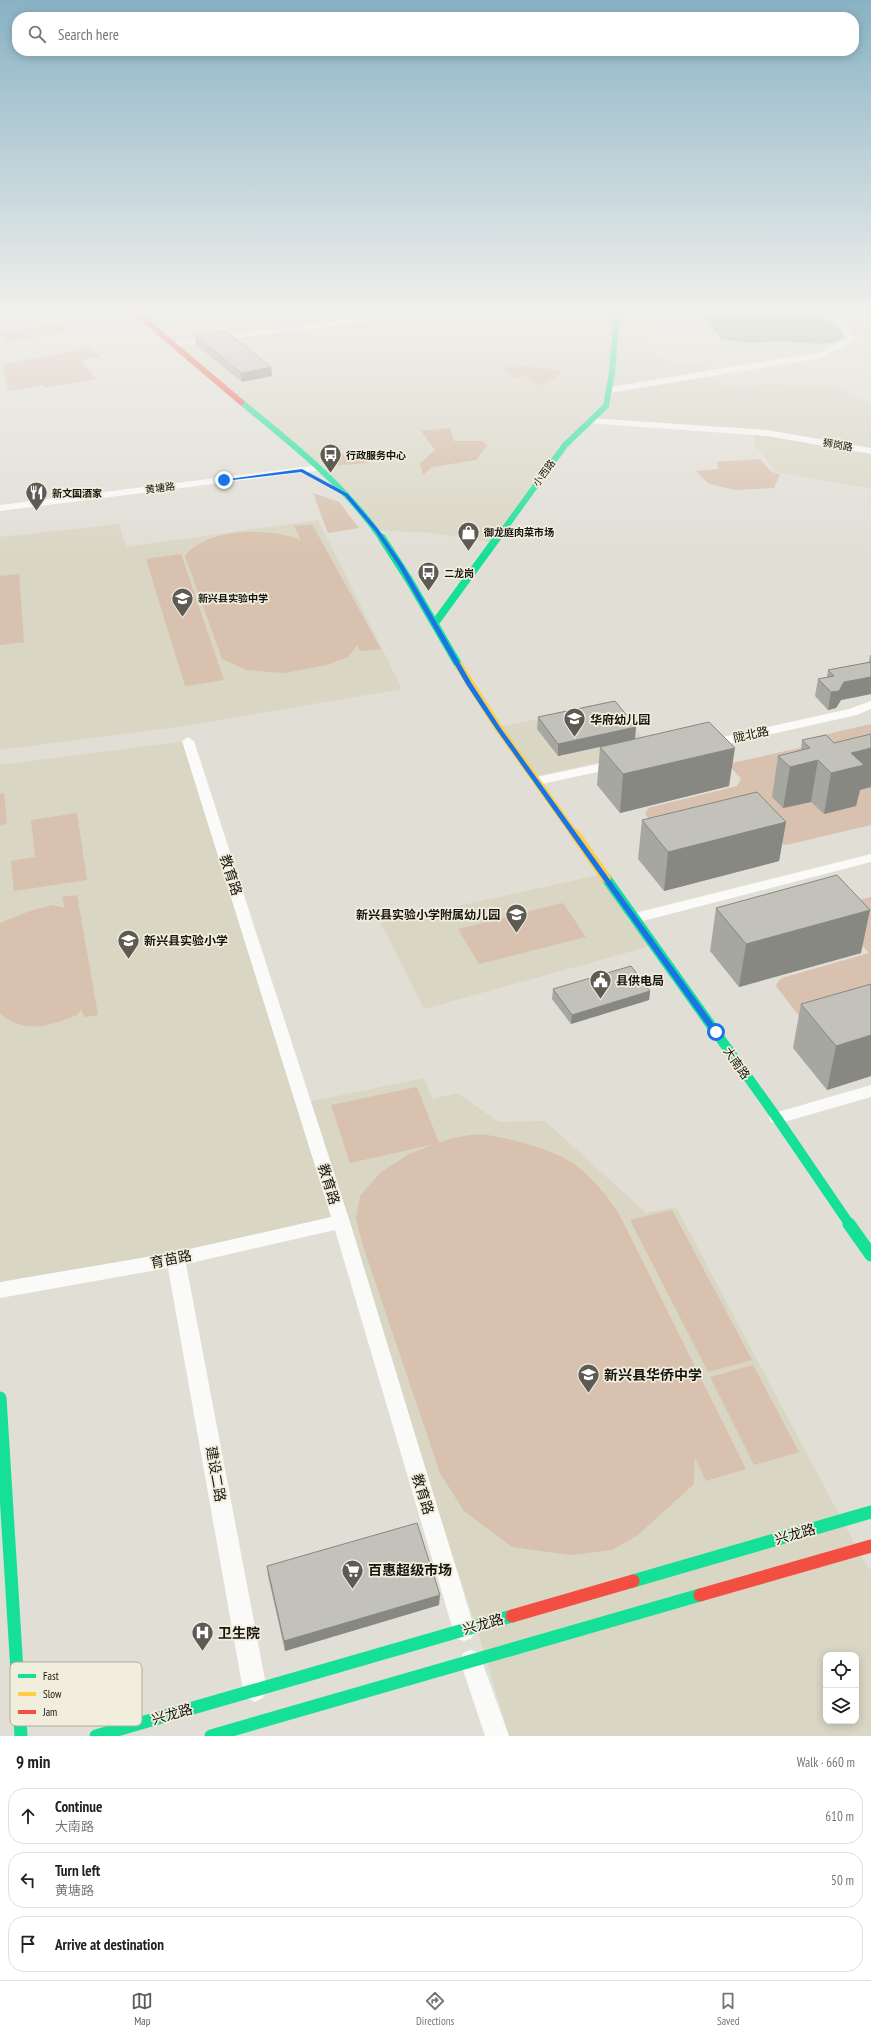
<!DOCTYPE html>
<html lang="en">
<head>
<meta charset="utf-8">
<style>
	body { margin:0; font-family:"PT Sans Narrow","Noto Sans SC",sans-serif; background:#f2f2f2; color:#222 }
	.controls { position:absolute; right:12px; bottom:12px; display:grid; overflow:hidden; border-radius:8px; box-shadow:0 2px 10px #0003 }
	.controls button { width:36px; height:36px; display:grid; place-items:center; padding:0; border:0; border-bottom:1px solid #e0e0e0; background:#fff; color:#222; font:20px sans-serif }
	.stop { position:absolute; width:12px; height:12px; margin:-9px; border:3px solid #1a73e8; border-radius:50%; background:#fff }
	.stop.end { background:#1a73e8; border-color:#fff; box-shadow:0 1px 4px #0008 }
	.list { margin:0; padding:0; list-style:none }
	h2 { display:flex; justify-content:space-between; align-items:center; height:52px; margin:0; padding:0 16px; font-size:17px }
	h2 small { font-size:13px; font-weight:400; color:#767676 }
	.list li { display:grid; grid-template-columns:26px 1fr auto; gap:12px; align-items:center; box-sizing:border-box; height:56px; margin:0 8px 8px; padding:0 8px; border:1px solid #e0e0e0; border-radius:16px }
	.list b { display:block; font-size:15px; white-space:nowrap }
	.list p { margin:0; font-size:13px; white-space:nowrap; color:#767676 }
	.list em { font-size:13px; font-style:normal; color:#767676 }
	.icon { flex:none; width:22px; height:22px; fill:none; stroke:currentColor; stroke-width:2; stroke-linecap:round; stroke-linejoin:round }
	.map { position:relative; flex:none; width:871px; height:1736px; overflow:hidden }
	.search { position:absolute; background:#fff; box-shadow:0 2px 10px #0003; left:12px; right:12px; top:12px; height:44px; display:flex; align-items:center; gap:10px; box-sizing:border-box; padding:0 14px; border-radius:16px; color:#767676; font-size:15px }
	.sheet { height:244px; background:#fff }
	nav { display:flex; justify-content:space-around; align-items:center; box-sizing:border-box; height:56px; border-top:1px solid #e0e0e0; background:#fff; font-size:11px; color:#767676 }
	nav a { display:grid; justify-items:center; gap:2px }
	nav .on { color:#5d5b54 }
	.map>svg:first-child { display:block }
	.built { fill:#d9d6c4; fill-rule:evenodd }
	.green { fill:#d8c1ae }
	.forest { fill:#d3b8a1 }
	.water { fill:#99b08e }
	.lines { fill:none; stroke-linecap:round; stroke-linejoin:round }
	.street { fill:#fafaf9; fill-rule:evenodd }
	.fast-far3 { stroke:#16e098; stroke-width:6 }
	.fast-far2 { stroke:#16e098; stroke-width:8 }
	.fast-far1 { stroke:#16e098; stroke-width:10 }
	.fast { stroke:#16e098; stroke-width:13 }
	.slow-far1 { stroke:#ffcf43; stroke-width:8 }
	.slow { stroke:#ffcf43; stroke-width:10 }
	.jam-far1 { stroke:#f24e42; stroke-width:6 }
	.jam { stroke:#f24e42; stroke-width:13 }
	.wall { fill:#a7a7a1 }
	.shaded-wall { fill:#888883 }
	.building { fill:#c2c2bb; stroke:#888883 }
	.route { fill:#1a73e8 }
	.labels { text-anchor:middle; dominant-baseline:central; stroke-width:3.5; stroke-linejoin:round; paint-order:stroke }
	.far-street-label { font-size:10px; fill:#17150f; stroke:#f2eedd }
	.far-poi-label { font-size:10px; font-weight:bold; fill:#17150f; stroke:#f2eedd; text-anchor:start }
	.poi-label { font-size:12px; font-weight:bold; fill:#17150f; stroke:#f2eedd; text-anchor:start }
	.street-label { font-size:12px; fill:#17150f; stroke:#f2eedd }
	.near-street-label { font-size:14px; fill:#17150f; stroke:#f2eedd }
	.near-poi-label { font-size:14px; font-weight:bold; fill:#17150f; stroke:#f2eedd; text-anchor:start }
	.key { fill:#f2eedd; stroke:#b0ad9f; stroke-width:1 }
	.key-label { font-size:11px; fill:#17150f }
</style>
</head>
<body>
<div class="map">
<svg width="871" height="1736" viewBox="0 0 871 1736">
	<rect width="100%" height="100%" fill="#e0ded5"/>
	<g class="built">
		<polygon points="135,312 653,312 648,342 634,341 632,352 652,353 671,362 683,361 704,363 710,376 726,387 748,388 766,384 827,386 840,388 871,403 871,489 776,472 754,444 754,432 590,421 493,543 433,533 377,530 347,495"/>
		<polygon points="318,520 402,689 184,726 0,750 0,537 119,524 126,547"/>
		<polygon points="615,704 653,750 533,777 498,727"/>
		<path d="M188,741l116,362 120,-25 8,21 25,-6 42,29 46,-1 101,92 30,-6 192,362 3,-1v168h-362l-33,-111 -135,-403 -341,67v-524zM826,1655h30v66h-30z"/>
		<polygon points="603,874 654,945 424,1009 381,923"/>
	</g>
	<g class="green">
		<polygon points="62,322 71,331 6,343 0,336 0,333"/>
		<polygon points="91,348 100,357 80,361 97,379 46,388 43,385 8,391 3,364"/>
		<polygon points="525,366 562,370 556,378 540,386 523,376 515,379 502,368"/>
		<polygon points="760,459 772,472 780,474 774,488 735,490 709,484 696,471 718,469 717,462"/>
		<polygon points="313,493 339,502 359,528 328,533"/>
		<path d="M312,524l69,125 -21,2 -3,-6 -9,12 -22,8 -42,8 -38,-3 -24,-11 -37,-103c22,-29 85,-29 116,-16l-7,-14z"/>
		<polygon points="181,554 224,680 185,686 146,559"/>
		<polygon points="19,574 24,642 0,645 0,576"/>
		<polygon points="871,724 871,825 786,845 774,842 668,841 645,814 648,808 737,786 741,779 728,764 808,746 802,740"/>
		<polygon points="4,793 7,824 0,825 0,794"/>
		<polygon points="77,813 87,880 14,891 11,861 35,857 31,820"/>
		<path d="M77,895l21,120 -14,2 -3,-8 -4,6c-28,11 -52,20 -77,-2v-90l30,-12 22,-6 13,3 -3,-11z"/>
		<polygon points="871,897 871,1018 807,1026 776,986 778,982 782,978 869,953 829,907"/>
		<polygon points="563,903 586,937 479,964 458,929"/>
		<path d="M417,1087l22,56c10,-5 36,-10 47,-8 24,3 68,15 87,28 19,14 32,31 45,49l128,257 -40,12 -11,-23 -1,26 -56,51 -26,15 -41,5 -59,-8 -48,-36 -24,-38 -78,-230 -6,-25 4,-22 20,-23 29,-19 26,-10 -85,19 -19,-58z"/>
		<polygon points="672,1210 752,1360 708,1372 630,1220"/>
		<polygon points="753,1365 799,1452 754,1465 710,1377"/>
	</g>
	<g class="forest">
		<polygon points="450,428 454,441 483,441 487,446 476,460 432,467 423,475 420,463 435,450 421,431"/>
		<polygon points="360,454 369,463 332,466 342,455"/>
	</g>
	<polygon class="water" points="706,312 795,312 834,322 848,335 836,342 818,344 781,341 748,343 722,339 701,315"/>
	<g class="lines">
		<g class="street">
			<path d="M819,312c21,0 26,11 36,27l-1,2 -34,17 -211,35 -4,-3 4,-3 209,-34 28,-15 -9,-14z"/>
			<polygon points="376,316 380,318 379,320 172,346 168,344 172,342"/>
			<polygon points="590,418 767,430 871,448 871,454 767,436 587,423 587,419"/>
			<polygon points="319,465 324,468 322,470 0,511 0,505"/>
			<polygon points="871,701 871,709 857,715 709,748 703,744 709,740 849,709"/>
			<polygon points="188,737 194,741 350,1222 475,1630 472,1638 464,1641 456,1638 453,1630 335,1230 186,1264 267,1690 263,1698 255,1702 247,1698 243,1690 168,1268 0,1298 0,1282 176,1252 331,1217 182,741"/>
			<polygon points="616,760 622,764 621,767 537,785 530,781 537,777"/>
			<polygon points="871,854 871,862 635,923 630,921 628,918 630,915 635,913"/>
			<polygon points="871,1085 871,1097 777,1124 771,1122 769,1118 771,1114"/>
			<polygon points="471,1650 479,1653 509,1736 485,1736 460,1661 463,1653"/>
		</g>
		<g class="fast-far3">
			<path d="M241,402c51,42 103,82 141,137"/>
			<polyline points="497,539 565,445 606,406 612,372 617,312"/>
		</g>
		<g class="fast-far2">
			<polyline points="382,538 409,580 459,666"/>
			<polyline points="435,623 497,538"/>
		</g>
		<polyline class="fast-far1" points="606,878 777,1118 850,1225"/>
		<g class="fast">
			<polyline points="849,1224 871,1255"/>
			<polyline points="0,1398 21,1736"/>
			<polyline points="633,1581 871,1512"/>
			<polyline points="96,1736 512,1616"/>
			<polyline points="211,1736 700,1595"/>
		</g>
		<polyline class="slow-far1" points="459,666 498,727 575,835"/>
		<polyline class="slow" points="575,834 606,878"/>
		<polyline class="jam-far1" points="135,312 241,402"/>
		<g class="jam">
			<polyline points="700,1595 871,1546"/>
			<polyline points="512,1616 633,1581"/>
		</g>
	</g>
	<g class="wall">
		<polygon points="195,335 271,367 272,376 242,382 196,345"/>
		<polygon points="870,655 871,655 871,694 841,700 836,708 828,710 815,696 818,679 827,677 828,670 869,662"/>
		<polygon points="538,717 635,738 729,786 620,813 597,785 600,747 558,756 537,729"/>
		<polygon points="802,740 834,743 860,790 856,806 824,814 811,802 783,808 772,797 778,756 801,750"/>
		<polygon points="642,820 786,822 779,861 664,891 638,859"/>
		<polygon points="716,908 861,953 739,987 710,951"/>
		<polygon points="553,989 650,991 649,1000 571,1024 552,999"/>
		<polygon points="801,1004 871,1076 827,1090 793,1048"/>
		<polygon points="267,1566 439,1605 285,1651 268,1576"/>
	</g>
	<g class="shaded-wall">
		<polygon points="271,367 272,376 242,382 241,373"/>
		<polygon points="871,677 871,694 841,700 836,708 828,710 831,692 844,682"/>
		<polygon points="636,727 635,739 558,756 558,744"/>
		<polygon points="735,748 729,786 620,813 623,774"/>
		<polygon points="871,748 871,787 860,790 856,806 824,814 831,773 851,753"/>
		<polygon points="818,760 811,802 783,808 790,767"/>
		<polygon points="786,822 779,861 664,891 668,852"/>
		<polygon points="870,910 861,953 739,987 746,944"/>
		<polygon points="650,991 649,1000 571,1024 572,1015"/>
		<polygon points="871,1035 871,1076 827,1090 836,1046"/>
		<polygon points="440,1595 439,1605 285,1651 284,1641"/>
	</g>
	<g class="building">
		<polygon points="226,331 271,367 241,373 195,335"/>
		<polygon points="871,662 871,677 844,682 839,691 831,692 818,679 834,676 828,670"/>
		<polygon points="615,701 636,727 558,744 538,717"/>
		<polygon points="709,722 735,748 623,774 600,747"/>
		<polygon points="871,734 871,748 851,753 864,765 831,773 818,760 790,767 778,756 810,748 802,740 826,735 834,743"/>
		<polygon points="757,792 786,822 668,852 642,820"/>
		<polygon points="837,875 870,910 746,944 716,908"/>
		<polygon points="631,966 650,991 572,1015 553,989"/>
		<polygon points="871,984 871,1035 836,1046 801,1004"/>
		<polygon points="417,1523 440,1595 284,1641 267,1566"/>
	</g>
	<linearGradient id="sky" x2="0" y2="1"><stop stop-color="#88b2c4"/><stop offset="0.56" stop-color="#f1f0ec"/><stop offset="1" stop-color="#f1f0ec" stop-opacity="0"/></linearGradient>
	<rect width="871" height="556" fill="url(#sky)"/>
	<polygon class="route" points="302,469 348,494 378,529 403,565 472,684 500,727 718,1030 718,1034 713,1034 496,729 466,684 398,565 375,531 345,496 301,472 224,481 222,480"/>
	<defs>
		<symbol id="bus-pin" viewBox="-11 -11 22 30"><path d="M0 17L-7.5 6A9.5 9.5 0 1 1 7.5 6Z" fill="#5d5b54" stroke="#f2eedd"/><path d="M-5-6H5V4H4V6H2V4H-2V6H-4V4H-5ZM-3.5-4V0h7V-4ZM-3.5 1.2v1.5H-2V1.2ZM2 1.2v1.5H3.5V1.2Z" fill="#fff"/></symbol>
		<symbol id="restaurant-pin" viewBox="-11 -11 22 30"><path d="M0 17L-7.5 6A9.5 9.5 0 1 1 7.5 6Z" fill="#5d5b54" stroke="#f2eedd"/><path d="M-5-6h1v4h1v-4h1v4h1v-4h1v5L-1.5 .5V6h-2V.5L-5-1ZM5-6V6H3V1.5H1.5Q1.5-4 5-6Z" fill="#fff"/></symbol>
		<symbol id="shop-pin" viewBox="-11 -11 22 30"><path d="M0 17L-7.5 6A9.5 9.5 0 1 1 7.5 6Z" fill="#5d5b54" stroke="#f2eedd"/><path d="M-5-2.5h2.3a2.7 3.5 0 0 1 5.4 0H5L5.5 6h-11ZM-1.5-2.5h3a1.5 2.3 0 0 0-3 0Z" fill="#fff"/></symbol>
		<symbol id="school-pin" viewBox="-11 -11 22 30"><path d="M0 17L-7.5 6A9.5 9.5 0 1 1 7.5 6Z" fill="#5d5b54" stroke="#f2eedd"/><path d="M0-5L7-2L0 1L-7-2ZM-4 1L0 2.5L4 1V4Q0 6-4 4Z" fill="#fff"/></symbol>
		<symbol id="civic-pin" viewBox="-11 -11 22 30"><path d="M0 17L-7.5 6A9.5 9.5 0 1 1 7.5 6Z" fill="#5d5b54" stroke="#f2eedd"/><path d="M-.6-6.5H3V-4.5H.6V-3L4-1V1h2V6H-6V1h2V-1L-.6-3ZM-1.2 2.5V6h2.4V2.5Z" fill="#fff"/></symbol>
		<symbol id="supermarket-pin" viewBox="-11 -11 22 30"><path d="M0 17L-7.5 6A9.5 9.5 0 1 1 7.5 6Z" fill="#5d5b54" stroke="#f2eedd"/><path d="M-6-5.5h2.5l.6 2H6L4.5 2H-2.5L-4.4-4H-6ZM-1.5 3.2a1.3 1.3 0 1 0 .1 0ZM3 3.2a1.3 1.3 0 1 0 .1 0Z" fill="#fff"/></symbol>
		<symbol id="hospital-pin" viewBox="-11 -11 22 30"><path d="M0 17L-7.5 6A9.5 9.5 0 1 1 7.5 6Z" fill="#5d5b54" stroke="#f2eedd"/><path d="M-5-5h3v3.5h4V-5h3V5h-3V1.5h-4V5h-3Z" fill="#fff"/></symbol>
	</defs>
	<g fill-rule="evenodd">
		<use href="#bus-pin" x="318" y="442" width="25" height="34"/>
		<use href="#restaurant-pin" x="24" y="480" width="25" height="34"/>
		<use href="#shop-pin" x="456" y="520" width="25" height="34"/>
		<use href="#bus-pin" x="416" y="560" width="25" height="34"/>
		<use href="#school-pin" x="170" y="586" width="25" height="34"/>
		<use href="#school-pin" x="562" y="706" width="25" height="34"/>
		<use href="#school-pin" x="504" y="902" width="25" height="34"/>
		<use href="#school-pin" x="116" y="928" width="25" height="34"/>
		<use href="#civic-pin" x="588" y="968" width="25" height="34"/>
		<use href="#school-pin" x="576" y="1362" width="25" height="34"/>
		<use href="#supermarket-pin" x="340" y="1558" width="25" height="34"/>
		<use href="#hospital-pin" x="190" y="1620" width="25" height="34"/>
	</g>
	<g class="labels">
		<g class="far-street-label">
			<text transform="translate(838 445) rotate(10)">狮岗路</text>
			<text transform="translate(544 473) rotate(-54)">小西路</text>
			<text transform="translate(160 488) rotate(-7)">黄塘路</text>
		</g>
		<g class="far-poi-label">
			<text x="346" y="455">行政服务中心</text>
			<text x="52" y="493">新文国酒家</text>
			<text x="484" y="532">御龙庭肉菜市场</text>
			<text x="444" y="573">二龙岗</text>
			<text x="198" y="598">新兴县实验中学</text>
		</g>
		<g class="poi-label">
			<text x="590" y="719">华府幼儿园</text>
			<text x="500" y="914" text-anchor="end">新兴县实验小学附属幼儿园</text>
			<text x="144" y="940">新兴县实验小学</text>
			<text x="616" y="980">县供电局</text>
		</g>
		<g class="street-label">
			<text transform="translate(751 734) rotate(-12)">陇北路</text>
			<text transform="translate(737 1063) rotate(55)">大南路</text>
		</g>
		<g class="near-street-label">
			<text transform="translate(231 875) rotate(72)">教育路</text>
			<text transform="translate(329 1184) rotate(73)">教育路</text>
			<text transform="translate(171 1259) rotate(-11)">育苗路</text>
			<text transform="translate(216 1474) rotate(80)">建设二路</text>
			<text transform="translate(423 1494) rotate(73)">教育路</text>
			<text transform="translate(795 1534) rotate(-16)">兴龙路</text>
			<text transform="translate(483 1624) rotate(-16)">兴龙路</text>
			<text transform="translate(172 1714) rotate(-16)">兴龙路</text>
		</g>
		<g class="near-poi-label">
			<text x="604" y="1375">新兴县华侨中学</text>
			<text x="368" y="1570">百惠超级市场</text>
			<text x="218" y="1633">卫生院</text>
		</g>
	</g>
	<rect x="10" y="1662" width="132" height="64" rx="6" class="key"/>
	<rect x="18" y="1674" width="18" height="4" fill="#16e098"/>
	<rect x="18" y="1692" width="18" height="4" fill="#ffcf43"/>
	<rect x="18" y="1710" width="18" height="4" fill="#f24e42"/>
	<g class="key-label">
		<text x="43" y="1680">Fast</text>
		<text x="43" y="1698">Slow</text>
		<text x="43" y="1716">Jam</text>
	</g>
</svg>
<div class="controls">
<button><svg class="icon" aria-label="locate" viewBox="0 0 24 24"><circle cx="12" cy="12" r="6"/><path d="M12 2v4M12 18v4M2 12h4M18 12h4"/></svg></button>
<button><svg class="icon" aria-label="layers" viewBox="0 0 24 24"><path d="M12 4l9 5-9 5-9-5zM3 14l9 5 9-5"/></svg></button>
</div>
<div class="stop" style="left:716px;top:1032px"></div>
<div class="stop end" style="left:224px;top:480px"></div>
<div class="search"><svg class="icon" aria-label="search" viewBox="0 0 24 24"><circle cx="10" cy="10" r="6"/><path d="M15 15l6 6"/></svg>Search here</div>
</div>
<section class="sheet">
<h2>9 min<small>Walk · 660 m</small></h2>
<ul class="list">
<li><svg class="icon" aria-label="ahead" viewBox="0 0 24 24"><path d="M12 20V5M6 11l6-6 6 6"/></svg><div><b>Continue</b><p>大南路</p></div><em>610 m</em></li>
<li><svg class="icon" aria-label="left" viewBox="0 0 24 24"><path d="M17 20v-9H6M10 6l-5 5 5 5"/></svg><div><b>Turn left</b><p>黄塘路</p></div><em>50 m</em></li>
<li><svg class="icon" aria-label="arrive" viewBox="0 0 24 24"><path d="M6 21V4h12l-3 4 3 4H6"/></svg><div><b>Arrive at destination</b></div></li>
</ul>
</section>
<nav>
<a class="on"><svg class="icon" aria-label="map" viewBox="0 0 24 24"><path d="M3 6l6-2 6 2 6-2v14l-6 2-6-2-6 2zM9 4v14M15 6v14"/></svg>Map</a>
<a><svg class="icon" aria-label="directions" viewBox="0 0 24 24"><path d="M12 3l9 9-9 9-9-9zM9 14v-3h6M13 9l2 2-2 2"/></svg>Directions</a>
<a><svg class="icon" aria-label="saved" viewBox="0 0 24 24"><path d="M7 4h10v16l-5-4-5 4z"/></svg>Saved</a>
</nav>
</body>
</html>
